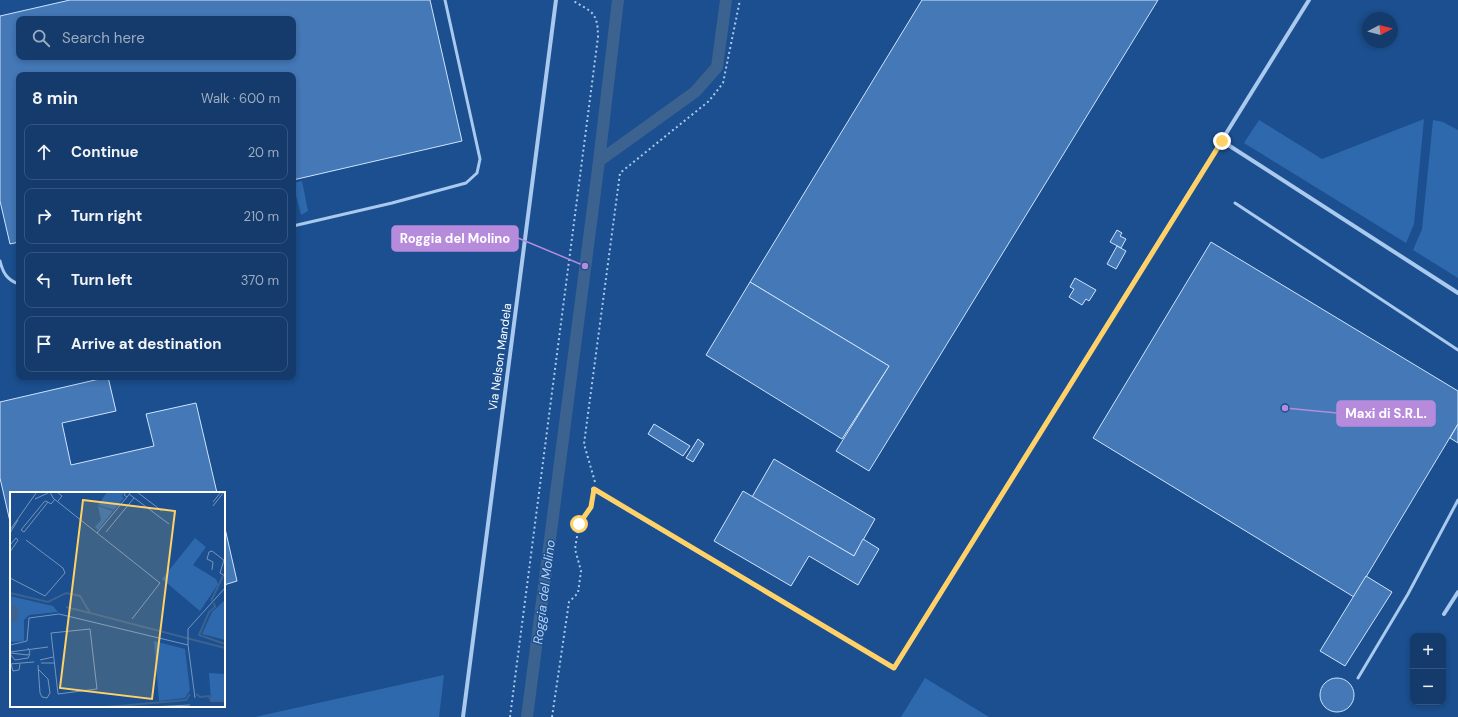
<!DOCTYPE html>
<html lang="en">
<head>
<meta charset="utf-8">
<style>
	body { margin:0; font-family:"DM Sans",sans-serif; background:#214673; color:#f1f3f6 }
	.controls { position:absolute; right:12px; bottom:12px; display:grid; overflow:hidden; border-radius:8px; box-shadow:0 2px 6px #0003 }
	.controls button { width:36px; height:36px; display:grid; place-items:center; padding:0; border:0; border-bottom:1px solid #33557e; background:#143b6b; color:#f1f3f6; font:20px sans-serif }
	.compass { position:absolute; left:1362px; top:12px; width:36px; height:36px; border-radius:50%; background:#143b6b; box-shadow:0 2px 6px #0003; rotate:83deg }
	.stop { position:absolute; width:12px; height:12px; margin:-9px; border:3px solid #ffd166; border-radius:50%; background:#fff }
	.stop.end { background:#ffd166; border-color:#fff; box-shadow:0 1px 4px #0008 }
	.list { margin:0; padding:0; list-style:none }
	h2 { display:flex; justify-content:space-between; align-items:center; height:52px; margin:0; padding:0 16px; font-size:17px }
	h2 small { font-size:13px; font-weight:400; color:#9dadc1 }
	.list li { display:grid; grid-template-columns:26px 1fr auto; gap:12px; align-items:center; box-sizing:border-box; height:56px; margin:0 8px 8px; padding:0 8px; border:1px solid #33557e; border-radius:8px }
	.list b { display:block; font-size:15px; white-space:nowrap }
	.list em { font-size:13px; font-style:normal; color:#9dadc1 }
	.icon { flex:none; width:22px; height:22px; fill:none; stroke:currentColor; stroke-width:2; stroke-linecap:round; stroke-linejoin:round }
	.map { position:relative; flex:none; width:1458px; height:717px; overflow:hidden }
	.search { position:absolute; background:#143b6b; box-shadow:0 2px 6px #0003; left:16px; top:16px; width:280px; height:44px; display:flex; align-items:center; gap:10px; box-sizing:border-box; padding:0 14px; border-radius:8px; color:#9dadc1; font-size:15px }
	.panel { position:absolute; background:#143b6b; box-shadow:0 2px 6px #0003; left:16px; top:72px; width:280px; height:308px; border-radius:8px }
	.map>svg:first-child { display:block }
	.green { fill:#2e69ad }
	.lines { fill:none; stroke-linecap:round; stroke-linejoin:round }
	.canal { stroke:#3c6290; stroke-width:12 }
	.building { fill:#4478b7; stroke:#cfe3fa; fill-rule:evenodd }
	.path { stroke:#a9c9ee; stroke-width:2; stroke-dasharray:2 3; stroke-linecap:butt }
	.lane { stroke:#a9c9ee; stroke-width:3 }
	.street { stroke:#a9c9ee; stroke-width:4 }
	.route { stroke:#ffd166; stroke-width:5 }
	.labels { text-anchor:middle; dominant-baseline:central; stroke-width:3; stroke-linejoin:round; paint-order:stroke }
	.street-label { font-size:12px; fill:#fff; stroke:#1b4f8f }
	.water-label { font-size:13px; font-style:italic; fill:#b5d3f5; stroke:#1b4f8f }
	.inset-river { fill:none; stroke:#3c6290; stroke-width:2 }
	.inset-road { fill:none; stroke:#7695bc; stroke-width:1 }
	.view { fill:#ffd166; fill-opacity:0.15; stroke:#ffd166; stroke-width:2 }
	.inset-edge { fill:none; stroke:#fff; stroke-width:2 }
	.leader { fill:none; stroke:#b68bdc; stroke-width:1.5 }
	.callout-dot { fill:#b68bdc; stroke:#1b4f8f; stroke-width:1.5 }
	.callout { fill:#b68bdc; stroke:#b68bdc; stroke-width:1.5 }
	.callout-label { font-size:13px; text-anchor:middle; font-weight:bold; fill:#fff }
</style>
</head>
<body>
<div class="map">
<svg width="1458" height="717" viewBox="0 0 1458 717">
	<rect width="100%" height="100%" fill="#1b4f8f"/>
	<g class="green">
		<polygon points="1424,119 1414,224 1406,243 1244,143 1259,120 1322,159"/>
		<polygon points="1433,120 1443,122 1458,130 1458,278 1413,250 1422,229"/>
		<polygon points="302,181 308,211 301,215 293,183"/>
		<polygon points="444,675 439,717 255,717"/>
		<polygon points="925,678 989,717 901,717"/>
	</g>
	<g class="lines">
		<g class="canal">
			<polyline points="599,161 618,0"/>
			<polyline points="527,717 599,161 695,92 717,67 726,0"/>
		</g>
	</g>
	<g class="building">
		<path d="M70,0h360l32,141 -169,39v-105h-274v167l-9,2 -10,-43v-185zM19,19h274v38h-274z"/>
		<polygon points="922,0 1158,0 869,471 836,451 889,366 750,282"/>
		<polygon points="1117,230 1122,233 1120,236 1126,239 1121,248 1110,242"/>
		<polygon points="1211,242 1458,391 1458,424 1354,597 1093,438"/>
		<polygon points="1117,246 1126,251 1116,269 1107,264"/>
		<polygon points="1075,278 1096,290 1089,301 1086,299 1082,305 1069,297 1074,289 1070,287"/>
		<polygon points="750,282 889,366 842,439 706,355"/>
		<polygon points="108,377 116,411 62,423 71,465 154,446 146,414 196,403 217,493 11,493 11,526 0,478 0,402"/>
		<polygon points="654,424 690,446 683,456 648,434"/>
		<polygon points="1458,424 1458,443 1450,438"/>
		<polygon points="698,439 704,444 693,462 686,458"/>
		<polygon points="774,459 875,519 854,556 752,497"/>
		<polygon points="743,491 854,556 863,539 879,549 858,585 809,556 791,586 714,541"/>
		<polygon points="224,524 237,581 224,585"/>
		<polygon points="1366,576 1392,592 1345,666 1320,651"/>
		<circle cx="1337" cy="695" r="17"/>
	</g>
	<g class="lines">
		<g class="path">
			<polyline points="595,482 584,444 620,173 709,101 723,83 740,0"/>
			<path d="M510,717l88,-680c0,-26 -7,-25 -26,-37"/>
			<polyline points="552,717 569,602 578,593 581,571 575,549 579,524 591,507 593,497"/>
		</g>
		<g class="lane">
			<polyline points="1235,203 1458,350"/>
			<polyline points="293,226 392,203 466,183 477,173 480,159 445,0"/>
			<path d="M0,261c3,12 7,19 19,23"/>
			<polyline points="1358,678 1408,594 1458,500"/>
		</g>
		<g class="street">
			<polyline points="1222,141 1458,293"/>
			<polyline points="593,489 894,668 1309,0"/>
			<polyline points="1444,614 1458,592"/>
			<polyline points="463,717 556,0"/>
		</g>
	</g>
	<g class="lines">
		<polyline class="route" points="579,524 591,507 594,489 894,668 1222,141"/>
	</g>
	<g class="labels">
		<g class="street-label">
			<text transform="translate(500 357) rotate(-82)">Via Nelson Mandela</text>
		</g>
		<g class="water-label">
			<text transform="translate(544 592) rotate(-83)">Roggia del Molino</text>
		</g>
	</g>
	<g transform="translate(10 492)">
		<rect width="215" height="215" fill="#1b4f8f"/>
		<path d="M97,0h17l-2,4 2,2 -10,12 -16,-5zM88,14l15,5 -15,19 -3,-3 6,-7zM185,46l11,9 -13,18 23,14 2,5 -18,27 -38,-32zM0,104l43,10 5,6 -29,3 -5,5v21l-14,1zM215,108v40l-23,-6 10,-22zM144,149l31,8 5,41 -5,8 -26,3zM199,181l16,1v27l-14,-1z" fill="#2e69ad"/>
		<path d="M0,113h6l3,5 -2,12h-7z" fill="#3c6290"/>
		<path class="inset-river" d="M0,101l38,9 18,-9 14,3 10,17 135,35M201,109l12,-25M204,111l1,4 -6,5 -10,23 26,9M56,115l24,6M186,202l4,3 9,-1 2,5h14M97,215l79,-7 4,-6"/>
		<path class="inset-road" d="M40,0l3,6 107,85 -28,36M47,0l5,4 -4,5M116,0l-2,3 3,2 4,-5M127,0l25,19M119,2l40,30M25,7l15,-7M38,10l-24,30 -3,-2 23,-28 2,-1 5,3 4,-5M203,10l8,-10M203,14l11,-14M0,38l26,-37M96,40l28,-34M0,41l8,-13M87,41l30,-36M0,53l6,-7 2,2 -8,12M199,60l-2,7 6,3 -1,8M199,60l3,-1 13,10M214,68l-4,13 5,3M0,86l35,18 20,-23 -2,-5 -37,-28M80,137l7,60 -39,5 -7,-61zM0,153l17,-4 2,-23 30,-4 129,31v-16l37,-41M178,153l7,53M0,160l38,-5M0,161l18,2 2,-3 -2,-4M0,162l5,6 13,-2 2,-4M30,168l13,-3M31,171h13M0,172l24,-2M1,172l2,7 6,-1 1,-6M28,173l2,28 2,4 5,1 3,-5 -2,-14 -10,-10M141,215l39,-2"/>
		<path class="view" d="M73,8l92,11 -23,188 -92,-11z"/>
		<rect width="215" height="215" class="inset-edge"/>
	</g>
	<path class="leader" d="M585 266L518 238M1285 408L1337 413"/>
	<g class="callout-dot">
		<circle cx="585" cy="266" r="4"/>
		<circle cx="1285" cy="408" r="4"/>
	</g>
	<g class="callout">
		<rect x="392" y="226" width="126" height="25" rx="4"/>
		<rect x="1337" y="401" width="98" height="25" rx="4"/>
	</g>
	<g class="callout-label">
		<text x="455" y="243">Roggia del Molino</text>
		<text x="1386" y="418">Maxi di S.R.L.</text>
	</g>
</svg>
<div class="controls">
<button>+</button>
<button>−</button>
</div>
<svg class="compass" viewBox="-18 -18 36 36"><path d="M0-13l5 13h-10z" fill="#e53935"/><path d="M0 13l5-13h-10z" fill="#9dadc1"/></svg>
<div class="stop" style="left:579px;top:524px"></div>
<div class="stop end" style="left:1222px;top:141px"></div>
<div class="search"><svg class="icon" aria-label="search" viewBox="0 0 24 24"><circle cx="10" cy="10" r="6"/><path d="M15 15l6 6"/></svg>Search here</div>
<section class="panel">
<h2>8 min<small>Walk · 600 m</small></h2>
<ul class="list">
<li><svg class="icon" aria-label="ahead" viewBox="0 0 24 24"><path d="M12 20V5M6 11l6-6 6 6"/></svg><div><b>Continue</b></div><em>20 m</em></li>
<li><svg class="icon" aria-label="right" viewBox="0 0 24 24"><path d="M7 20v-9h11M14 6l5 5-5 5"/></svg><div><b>Turn right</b></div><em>210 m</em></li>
<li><svg class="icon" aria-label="left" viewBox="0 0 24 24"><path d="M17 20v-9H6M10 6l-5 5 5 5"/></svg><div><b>Turn left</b></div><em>370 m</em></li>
<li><svg class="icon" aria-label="arrive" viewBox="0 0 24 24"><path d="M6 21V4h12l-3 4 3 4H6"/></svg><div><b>Arrive at destination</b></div></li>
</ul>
</section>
</div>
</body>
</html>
